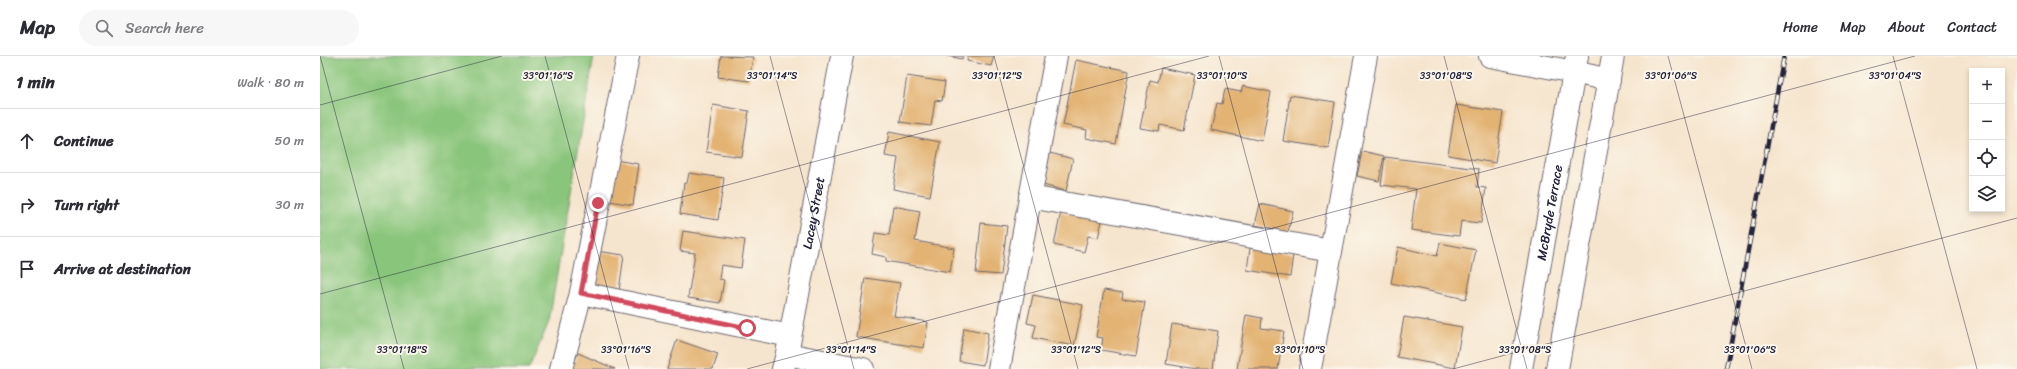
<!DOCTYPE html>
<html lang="en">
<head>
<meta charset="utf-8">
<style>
	body { margin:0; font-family:Sriracha,sans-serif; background:#f7f7f7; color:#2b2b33 }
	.controls { position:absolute; right:12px; top:12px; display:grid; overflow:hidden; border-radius:0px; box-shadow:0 2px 6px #0003 }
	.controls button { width:36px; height:36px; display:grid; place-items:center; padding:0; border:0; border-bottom:1px solid #e1e1e2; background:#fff; color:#2b2b33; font:20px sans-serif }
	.stop { position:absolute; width:12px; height:12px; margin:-9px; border:3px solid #d1495b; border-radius:50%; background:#fff }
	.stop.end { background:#d1495b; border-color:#fff; box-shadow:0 1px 4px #0008 }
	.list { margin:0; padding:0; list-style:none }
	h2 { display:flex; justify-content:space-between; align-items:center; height:52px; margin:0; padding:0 16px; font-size:17px }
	h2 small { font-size:13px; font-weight:400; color:#7c7c81 }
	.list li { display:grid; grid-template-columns:26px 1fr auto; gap:12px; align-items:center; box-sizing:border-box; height:64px; padding:0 16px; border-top:1px solid #e1e1e2 }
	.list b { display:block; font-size:15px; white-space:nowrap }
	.list em { font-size:13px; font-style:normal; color:#7c7c81 }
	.icon { flex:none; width:22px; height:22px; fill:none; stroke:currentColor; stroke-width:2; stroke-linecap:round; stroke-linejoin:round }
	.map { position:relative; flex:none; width:1697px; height:313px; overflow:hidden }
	header { display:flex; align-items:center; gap:24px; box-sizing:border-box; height:56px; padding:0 20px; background:#fff; border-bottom:1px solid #e1e1e2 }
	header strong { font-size:19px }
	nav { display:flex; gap:22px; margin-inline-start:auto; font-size:14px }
	.search { width:280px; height:36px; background:#f7f7f7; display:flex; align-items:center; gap:10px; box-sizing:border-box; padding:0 14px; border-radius:22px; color:#7c7c81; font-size:15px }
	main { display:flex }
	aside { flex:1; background:#fff }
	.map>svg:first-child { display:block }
	.green { fill:#89c57a; stroke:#56745a }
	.building { fill:#e3b373 }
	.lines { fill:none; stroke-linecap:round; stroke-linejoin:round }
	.minor-casing { stroke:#6c666e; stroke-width:24 }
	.major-casing { stroke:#6c666e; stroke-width:24 }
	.minor { stroke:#fff; stroke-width:22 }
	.major { stroke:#fff; stroke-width:22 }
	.rail-casing { stroke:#22223b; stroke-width:4.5 }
	.rail { stroke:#fbf7ec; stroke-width:3; stroke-dasharray:9; stroke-linecap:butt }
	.route { stroke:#d1495b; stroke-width:5 }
	.ticks { fill:none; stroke:#22223b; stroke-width:1; stroke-opacity:0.45 }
	.labels { text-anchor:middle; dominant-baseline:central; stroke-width:4; stroke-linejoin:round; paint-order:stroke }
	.street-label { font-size:13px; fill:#22223b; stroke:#fbf7ec }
	.ticks-label { font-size:10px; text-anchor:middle; fill:#22223b; stroke:#fbf7ec; stroke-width:4; stroke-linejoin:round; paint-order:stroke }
</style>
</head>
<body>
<header>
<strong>Map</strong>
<div class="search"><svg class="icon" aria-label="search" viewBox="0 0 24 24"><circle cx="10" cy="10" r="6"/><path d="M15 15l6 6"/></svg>Search here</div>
<nav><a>Home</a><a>Map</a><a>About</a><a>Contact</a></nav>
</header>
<main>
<aside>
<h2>1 min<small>Walk · 80 m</small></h2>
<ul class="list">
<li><svg class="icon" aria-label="ahead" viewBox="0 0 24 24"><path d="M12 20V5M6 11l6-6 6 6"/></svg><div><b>Continue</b></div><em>50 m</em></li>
<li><svg class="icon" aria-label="right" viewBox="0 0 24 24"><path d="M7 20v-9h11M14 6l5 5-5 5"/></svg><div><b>Turn right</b></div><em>30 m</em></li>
<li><svg class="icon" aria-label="arrive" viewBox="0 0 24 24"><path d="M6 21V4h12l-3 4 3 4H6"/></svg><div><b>Arrive at destination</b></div></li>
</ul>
</aside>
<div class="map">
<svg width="1697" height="313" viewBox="0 0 1697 313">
	<rect width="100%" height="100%" fill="#fbf7ec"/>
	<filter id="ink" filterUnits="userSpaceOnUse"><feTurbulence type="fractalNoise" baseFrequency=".025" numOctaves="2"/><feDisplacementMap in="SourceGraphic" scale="8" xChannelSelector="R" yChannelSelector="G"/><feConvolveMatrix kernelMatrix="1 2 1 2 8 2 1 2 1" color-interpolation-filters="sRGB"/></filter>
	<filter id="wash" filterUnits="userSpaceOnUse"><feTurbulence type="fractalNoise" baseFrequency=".012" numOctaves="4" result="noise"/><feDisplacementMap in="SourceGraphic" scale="16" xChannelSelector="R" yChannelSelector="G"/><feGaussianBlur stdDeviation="0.9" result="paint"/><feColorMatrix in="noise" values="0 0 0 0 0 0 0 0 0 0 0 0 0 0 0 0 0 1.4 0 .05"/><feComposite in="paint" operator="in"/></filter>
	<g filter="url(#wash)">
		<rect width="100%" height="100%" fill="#f6e5ce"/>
		<polygon class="green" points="0,0 274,0 229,266 209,313 0,313"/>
		<g id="blocks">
			<g class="building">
				<polygon points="401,0 433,1 429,25 398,21"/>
				<polygon points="627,0 643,0 642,3"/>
				<polygon points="648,0 674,0 671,10 647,5"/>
				<polygon points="756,4 809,15 796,88 766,82 767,74 743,69"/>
				<polygon points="841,12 875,19 864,74 840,69 839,75 820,72 830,24 838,26"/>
				<polygon points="587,20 625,26 622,45 615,44 611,70 580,66"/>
				<polygon points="923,30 951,36 942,85 891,74 897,47 902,48 905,33 921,36"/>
				<polygon points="970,39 1015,46 1008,92 963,85"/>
				<polygon points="393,49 429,55 422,101 386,96"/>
				<polygon points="1136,49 1183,56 1175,107 1128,99"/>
				<polygon points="569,76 620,86 610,140 573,133 578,102 565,100"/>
				<polygon points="1042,95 1064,100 1059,125 1037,120"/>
				<polygon points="730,97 753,103 746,135 723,129"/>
				<polygon points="1065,101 1159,113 1157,131 1166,132 1161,167 1141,165 1139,180 1091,174 1096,133 1061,129"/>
				<polygon points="295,104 319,108 313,149 289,145"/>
				<polygon points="369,117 404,122 398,164 360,158 364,127 367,127"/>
				<polygon points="940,148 973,155 968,176 935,169"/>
				<polygon points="573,150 600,155 595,185 634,192 630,216 566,205 566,201 552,198 555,177 569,179"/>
				<polygon points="741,156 782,165 778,182 768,180 764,196 734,189"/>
				<polygon points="661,167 687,170 681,219 656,217"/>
				<polygon points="363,175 425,184 421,212 401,209 399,223 404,224 400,247 368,242 375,197 360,195"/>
				<polygon points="1120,187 1156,194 1146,243 1071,227 1078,191 1117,200"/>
				<polygon points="930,192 973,198 970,221 927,214"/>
				<polygon points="276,195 304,199 298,242 270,238"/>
				<polygon points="545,222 580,227 574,260 608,266 604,292 536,281"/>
				<polygon points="784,234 803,237 802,243 825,246 816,300 781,294 783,282 776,281"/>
				<polygon points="713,239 763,249 754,290 713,282 716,269 707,267"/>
				<polygon points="926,259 942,262 941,272 964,275 958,313 917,313"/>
				<polygon points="1084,261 1142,271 1135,312 1077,301"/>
				<polygon points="852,268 898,275 893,313 876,313 846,308"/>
				<polygon points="644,272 668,277 663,309 639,305"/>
				<polygon points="357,284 398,298 393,313 347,313"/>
				<polygon points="258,297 295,313 251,313"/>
			</g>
		</g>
	</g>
	<g filter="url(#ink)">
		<use href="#blocks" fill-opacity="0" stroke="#6c666e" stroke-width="1"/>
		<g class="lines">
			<defs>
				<g id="minor">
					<polyline points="1170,0 1254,16 1289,24"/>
					<polyline points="710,141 1011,195"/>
					<polyline points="261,237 470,280"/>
					<polyline points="467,298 543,313"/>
					<polyline points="241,313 261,237 308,0"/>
					<path id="s1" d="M463,313l4,-15 55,-298"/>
					<polyline points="679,313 736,0"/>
					<polyline points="990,313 1046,0"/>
				</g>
				<g id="major">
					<path id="s2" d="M1201,313l56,-313"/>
					<polyline points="1237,313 1293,0"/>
				</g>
			</defs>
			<use href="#minor" class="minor-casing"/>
			<use href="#major" class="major-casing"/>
			<use href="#minor" class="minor"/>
			<use href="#major" class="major"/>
			<defs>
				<polyline id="rail" points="1406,313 1464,0"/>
			</defs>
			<use href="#rail" class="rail-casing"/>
			<use href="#rail" class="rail"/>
		</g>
	</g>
	<g class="lines" filter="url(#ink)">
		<polyline class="route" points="278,147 261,237 427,272"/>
	</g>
	<path class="ticks" d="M0,0l84,313M225,0l84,313M450,0l84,313M674,0l84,313M899,0l84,313M1124,0l83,313M1348,0l84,313M1573,0l84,313M0,49l182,-49M0,238l889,-238M427,313l1168,-313M1133,313l564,-151"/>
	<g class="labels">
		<g class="street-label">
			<text stroke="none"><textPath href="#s2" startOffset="159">McBryde Terrace</textPath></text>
			<text stroke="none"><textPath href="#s1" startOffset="159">Lacey Street</textPath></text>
		</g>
	</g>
	<g class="ticks-label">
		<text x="452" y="23">33°01'14"S</text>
		<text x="677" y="23">33°01'12"S</text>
		<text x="1126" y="23">33°01'08"S</text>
		<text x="1351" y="23">33°01'06"S</text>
		<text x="1575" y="23">33°01'04"S</text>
		<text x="228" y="23">33°01'16"S</text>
		<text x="902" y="23">33°01'10"S</text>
		<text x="82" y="297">33°01'18"S</text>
		<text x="306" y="297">33°01'16"S</text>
		<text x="531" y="297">33°01'14"S</text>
		<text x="756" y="297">33°01'12"S</text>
		<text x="980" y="297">33°01'10"S</text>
		<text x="1205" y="297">33°01'08"S</text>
		<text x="1430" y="297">33°01'06"S</text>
	</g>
</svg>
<div class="controls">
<button>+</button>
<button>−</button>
<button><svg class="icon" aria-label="locate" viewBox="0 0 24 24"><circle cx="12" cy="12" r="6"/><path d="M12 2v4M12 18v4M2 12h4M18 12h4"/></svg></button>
<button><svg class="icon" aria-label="layers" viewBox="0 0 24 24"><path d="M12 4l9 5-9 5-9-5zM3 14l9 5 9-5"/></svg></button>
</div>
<div class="stop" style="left:427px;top:272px"></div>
<div class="stop end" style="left:278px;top:147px"></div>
</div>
</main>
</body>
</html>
